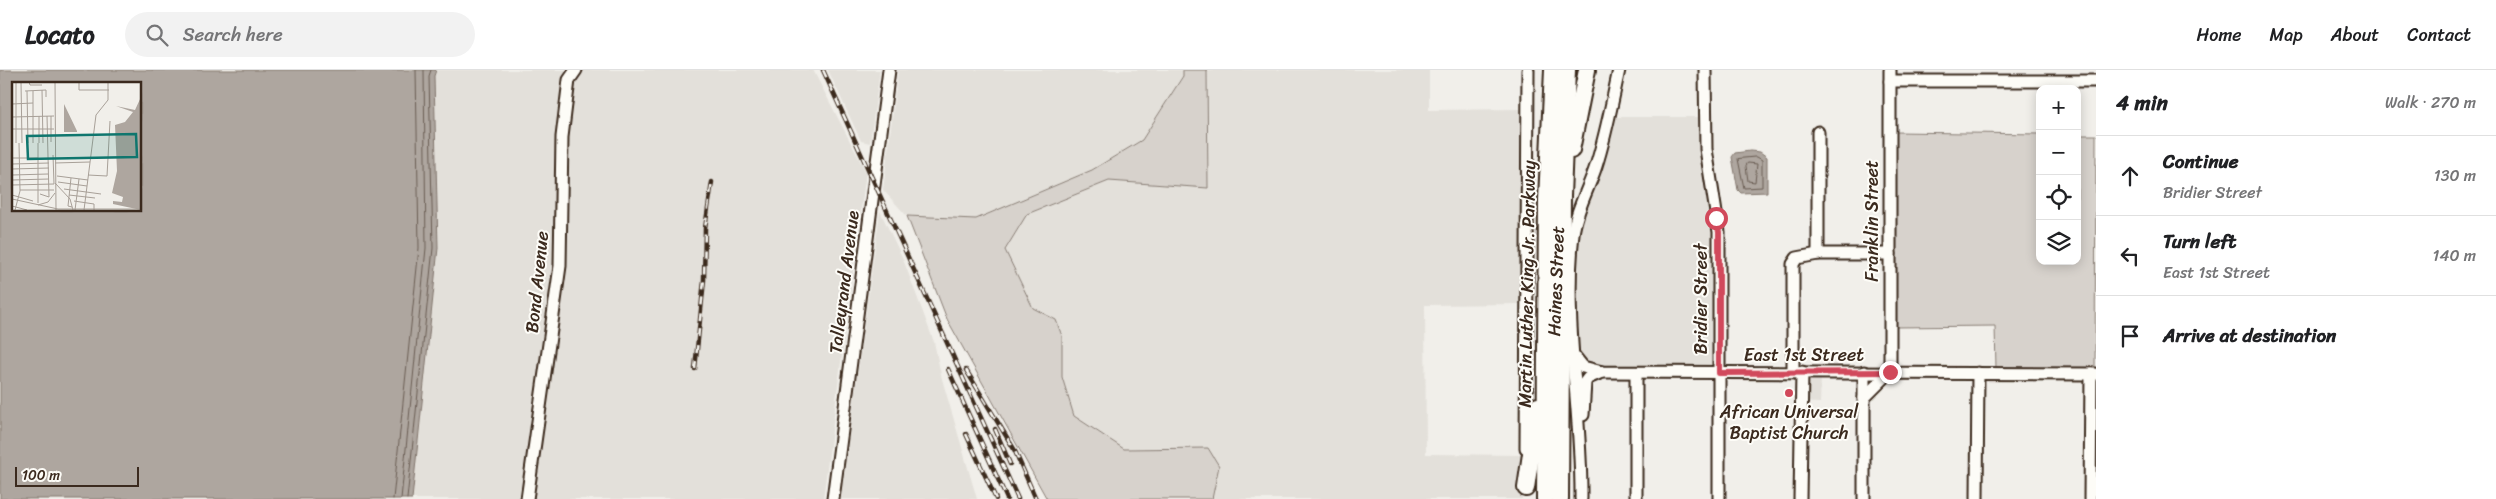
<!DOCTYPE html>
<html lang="en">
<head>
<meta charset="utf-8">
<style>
	body { margin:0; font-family:Sriracha,sans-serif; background:#f2f2f2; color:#202124 }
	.controls { position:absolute; right:15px; top:15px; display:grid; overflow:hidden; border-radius:10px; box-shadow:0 2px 12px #0003 }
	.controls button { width:45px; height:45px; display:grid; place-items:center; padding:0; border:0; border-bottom:1px solid #e0e0e0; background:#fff; color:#202124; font:25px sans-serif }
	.scale { position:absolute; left:15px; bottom:12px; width:124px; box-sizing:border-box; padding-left:5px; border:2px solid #3b2a1e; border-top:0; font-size:14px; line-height:18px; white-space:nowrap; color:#3b2a1e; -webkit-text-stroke:4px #fdfcf7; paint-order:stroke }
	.stop { position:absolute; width:15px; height:15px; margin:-11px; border:4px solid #d1495b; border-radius:50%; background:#fff }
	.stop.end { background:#d1495b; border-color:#fff; box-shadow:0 1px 5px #0008 }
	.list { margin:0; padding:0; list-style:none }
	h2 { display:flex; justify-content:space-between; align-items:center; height:65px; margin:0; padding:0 20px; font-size:21px }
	h2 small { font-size:16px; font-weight:400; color:#757577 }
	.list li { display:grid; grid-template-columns:32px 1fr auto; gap:15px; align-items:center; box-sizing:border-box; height:80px; padding:0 20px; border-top:1px solid #e0e0e0 }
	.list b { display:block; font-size:19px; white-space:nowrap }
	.list p { margin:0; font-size:16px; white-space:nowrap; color:#757577 }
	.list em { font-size:16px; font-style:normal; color:#757577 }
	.icon { flex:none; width:28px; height:28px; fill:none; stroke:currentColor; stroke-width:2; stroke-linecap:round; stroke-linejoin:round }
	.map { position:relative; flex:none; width:2096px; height:429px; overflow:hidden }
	header { display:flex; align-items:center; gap:30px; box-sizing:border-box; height:70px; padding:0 25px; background:#fff; border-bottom:1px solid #e0e0e0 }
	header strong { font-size:24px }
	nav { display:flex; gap:28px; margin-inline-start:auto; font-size:18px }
	.search { width:350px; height:45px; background:#f2f2f2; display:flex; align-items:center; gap:12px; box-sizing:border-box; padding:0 18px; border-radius:28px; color:#757577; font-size:19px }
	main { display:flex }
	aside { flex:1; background:#fff }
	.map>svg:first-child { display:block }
	.built { fill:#e3e0da }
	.green { fill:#d7d2cc; stroke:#897e75 }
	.water { fill:#aea69f; stroke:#80746b; fill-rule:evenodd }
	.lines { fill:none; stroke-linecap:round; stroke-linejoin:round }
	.shore { stroke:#695c52; stroke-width:1 }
	.minor-casing { stroke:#3b2a1e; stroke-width:15 }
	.highway-casing { stroke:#3b2a1e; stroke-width:20 }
	.minor { stroke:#fdfcf7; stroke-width:11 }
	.highway { stroke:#fdfcf7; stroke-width:16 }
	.rail-casing { stroke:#3b2a1e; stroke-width:4.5 }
	.rail { stroke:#fdfcf7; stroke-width:2.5; stroke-dasharray:8; stroke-linecap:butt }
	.route { stroke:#d1495b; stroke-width:6 }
	.poi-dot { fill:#d1495b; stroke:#fdfcf7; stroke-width:2 }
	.labels { text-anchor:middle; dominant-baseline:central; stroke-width:4; stroke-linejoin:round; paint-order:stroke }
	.street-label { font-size:18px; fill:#3b2a1e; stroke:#fdfcf7 }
	.poi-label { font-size:18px; fill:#3b2a1e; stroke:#fdfcf7 }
	.inset-road { fill:none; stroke:#a8a098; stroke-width:1 }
	.view { fill:#0f766e; fill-opacity:0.15; stroke:#0f766e; stroke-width:2.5 }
	.inset-edge { fill:none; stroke:#3b2a1e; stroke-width:2.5 }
</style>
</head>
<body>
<header>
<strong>Locato</strong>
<div class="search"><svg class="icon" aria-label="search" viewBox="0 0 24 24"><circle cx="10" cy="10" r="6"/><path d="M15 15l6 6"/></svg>Search here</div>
<nav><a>Home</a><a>Map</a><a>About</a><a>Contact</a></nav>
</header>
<main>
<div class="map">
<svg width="2096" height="429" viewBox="0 0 2096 429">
	<rect width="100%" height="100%" fill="#f1efea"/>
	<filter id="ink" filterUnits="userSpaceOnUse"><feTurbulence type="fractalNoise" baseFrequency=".02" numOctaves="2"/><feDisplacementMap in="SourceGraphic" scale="10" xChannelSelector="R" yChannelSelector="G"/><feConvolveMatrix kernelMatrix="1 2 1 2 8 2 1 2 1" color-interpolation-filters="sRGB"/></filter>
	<g filter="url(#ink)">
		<g class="built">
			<polygon points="436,0 813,0 866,102 823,429 412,429 438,178 434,6"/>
			<polygon points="828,0 880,0 870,73 861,71"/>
			<polygon points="898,0 1183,0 1183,6 1142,70 1092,100 976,149 907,146 883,120"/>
			<polygon points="1207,0 1429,0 1429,40 1523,39 1523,234 1425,235 1426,384 1523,385 1522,429 1212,429 1219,396 1208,378 1124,379 1074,346 1062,307 1062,266 1056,250 1033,238 1005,180 1027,144 1109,111 1208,118"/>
			<polygon points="1611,47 1699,47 1701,80 1713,167 1714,297 1598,298 1583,294 1575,280 1576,169"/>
			<polygon points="880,141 903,189 934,272 942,309 977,429 840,429"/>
			<polygon points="1799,307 1821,308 1820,333 1798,332"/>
		</g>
		<g class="green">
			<polygon points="1183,0 1207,0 1208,118 1109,111 1027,144 1005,180 1033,238 1056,250 1062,266 1062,307 1074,346 1124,379 1208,378 1219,396 1212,429 1047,429 947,249 907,146 976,149 1092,100 1142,70 1183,6"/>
			<polygon points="1895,62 2040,64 2040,191 2077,191 2077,65 2096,65 2095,299 1996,298 1995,256 1895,257"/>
		</g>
		<g class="water">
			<path d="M0,0h436l-2,6 4,172 -26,251h-412zM14,14h126v126h-126z"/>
			<polygon points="1750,81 1760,82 1767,87 1767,122 1741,123 1738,120 1732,87 1735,83"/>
		</g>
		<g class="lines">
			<g class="shore">
				<polygon points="1757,87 1762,90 1762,117 1744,118 1738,89"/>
				<polygon points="1748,93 1757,94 1755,112 1748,111 1746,96"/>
				<polyline points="393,429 419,178 416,0"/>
				<polyline points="401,429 426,178 424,0"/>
				<polyline points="407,429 433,178 429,6 431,0"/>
			</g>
			<defs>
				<g id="minor">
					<polyline points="1705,0 1706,79 1719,162 1719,429"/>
					<polyline points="1890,0 1890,302"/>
					<polyline points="1890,11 2096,11"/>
					<polyline points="1818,184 1818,62"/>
					<polyline points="1571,282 1583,297 1602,302 2096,304"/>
					<polyline points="1793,302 1793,194 1797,188 1818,184 1890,184"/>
					<polyline points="1864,328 1890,302"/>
					<polyline points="1583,345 1585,312 1588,308 1602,302"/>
					<polyline points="1526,378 1528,0"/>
					<polyline points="527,429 560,196 562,67 569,10 576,0"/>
					<polyline points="833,429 889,0"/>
					<path d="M1581,429c1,-88 -18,-176 -8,-265 3,-24 16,-46 23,-68 10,-31 16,-64 23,-96"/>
					<polyline points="1636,429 1636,303"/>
					<polyline points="1800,429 1802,302"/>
					<polyline points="1864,429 1864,302"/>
					<polyline points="1977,429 1978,303"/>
					<polyline points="2090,429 2091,304"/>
				</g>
				<g id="highway">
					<polyline points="1571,80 1587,0"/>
					<polyline points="1526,418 1538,336"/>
					<polyline points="1545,429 1547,130 1553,0"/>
					<polyline points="1560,429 1562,126 1567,0"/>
				</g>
			</defs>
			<use href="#minor" class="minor-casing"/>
			<use href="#highway" class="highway-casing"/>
			<use href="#minor" class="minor"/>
			<use href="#highway" class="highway"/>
			<defs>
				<g id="rail">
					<polyline points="823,0 1018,429"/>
					<polyline points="695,299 704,210 705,158 712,112"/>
					<polyline points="948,299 1007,429"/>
					<polyline points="966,300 1014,379 1036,429"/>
					<polyline points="995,359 1010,394"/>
					<polyline points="966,364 996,429"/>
				</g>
			</defs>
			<use href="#rail" class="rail-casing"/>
			<use href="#rail" class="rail"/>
		</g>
	</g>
	<g class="lines" filter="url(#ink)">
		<polyline class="route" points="1716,148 1719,162 1719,303 1890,302"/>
	</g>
	<circle class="poi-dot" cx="1789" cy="323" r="5"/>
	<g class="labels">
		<g class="street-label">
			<text transform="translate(1872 151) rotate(-90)">Franklin Street</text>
			<text transform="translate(1556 211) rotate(-88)">Haines Street</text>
			<text transform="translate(537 212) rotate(-84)">Bond Avenue</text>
			<text transform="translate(844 212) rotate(-83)">Talleyrand Avenue</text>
			<text transform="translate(1527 214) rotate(-89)">Martin Luther King Jr. Parkway</text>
			<text transform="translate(1701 229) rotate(-90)">Bridier Street</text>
			<text x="1804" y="285">East 1st Street</text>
		</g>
		<g class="poi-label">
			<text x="1789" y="342">African Universal<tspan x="1789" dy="21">Baptist Church</tspan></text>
		</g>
	</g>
	<g transform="translate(12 12)">
		<rect width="129" height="129" fill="#f1efea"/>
		<path d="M129,15v113l-28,-6v-3l9,1 1,-5 -11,-4 5,-22 -2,-46 10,-3 8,-10 -17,-6 19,4zM52,22l13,27v1h-13z" fill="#aea69f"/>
		<path class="inset-road" d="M4,0v61M9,0l1,61M17,0l1,3h12M43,0l1,128M67,0v8h30M30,8l1,53M13,9l21,-1v7M15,9l1,52M21,9v52M0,22l21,-1M27,34v27M39,34v26M0,35l42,-1M0,47h42M0,76h26M43,81l35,-1M0,82l37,-1M0,87l37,-1M0,93l36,-1M76,93l19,1 3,-55M45,94l31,4M59,96l-3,28 4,1M0,98l37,-1M46,100l29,4M43,101l15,16 3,11M0,103l42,-1 -1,-29M52,107l37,5M8,108h34M28,112l9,3 -2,-81M0,113l21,6M57,113l26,3M0,117l46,10h83M62,119l20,3v6M26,121v-60M26,123l10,-3 7,-9M0,124l15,4M3,128l5,-19 -1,-48M63,128l4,-31M72,128l12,-95 12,-15v-18"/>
		<path class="view" d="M124,52l1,23 -109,2 -1,-23z"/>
		<rect width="129" height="129" class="inset-edge"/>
	</g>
</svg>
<div class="controls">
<button>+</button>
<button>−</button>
<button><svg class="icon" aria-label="locate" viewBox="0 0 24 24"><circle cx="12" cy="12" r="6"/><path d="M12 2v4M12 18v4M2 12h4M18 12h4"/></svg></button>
<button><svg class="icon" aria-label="layers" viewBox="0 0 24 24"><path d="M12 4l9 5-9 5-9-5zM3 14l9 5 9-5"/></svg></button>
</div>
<div class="scale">100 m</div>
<div class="stop" style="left:1716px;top:148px"></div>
<div class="stop end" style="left:1890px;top:302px"></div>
</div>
<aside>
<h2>4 min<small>Walk · 270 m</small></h2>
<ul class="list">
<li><svg class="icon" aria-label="ahead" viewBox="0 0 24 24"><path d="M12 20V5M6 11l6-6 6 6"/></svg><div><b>Continue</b><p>Bridier Street</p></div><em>130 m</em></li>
<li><svg class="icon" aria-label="left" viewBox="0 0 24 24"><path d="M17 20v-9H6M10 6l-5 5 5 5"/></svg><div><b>Turn left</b><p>East 1st Street</p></div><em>140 m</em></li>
<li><svg class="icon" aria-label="arrive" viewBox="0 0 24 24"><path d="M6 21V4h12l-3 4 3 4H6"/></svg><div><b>Arrive at destination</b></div></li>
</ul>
</aside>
</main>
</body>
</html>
